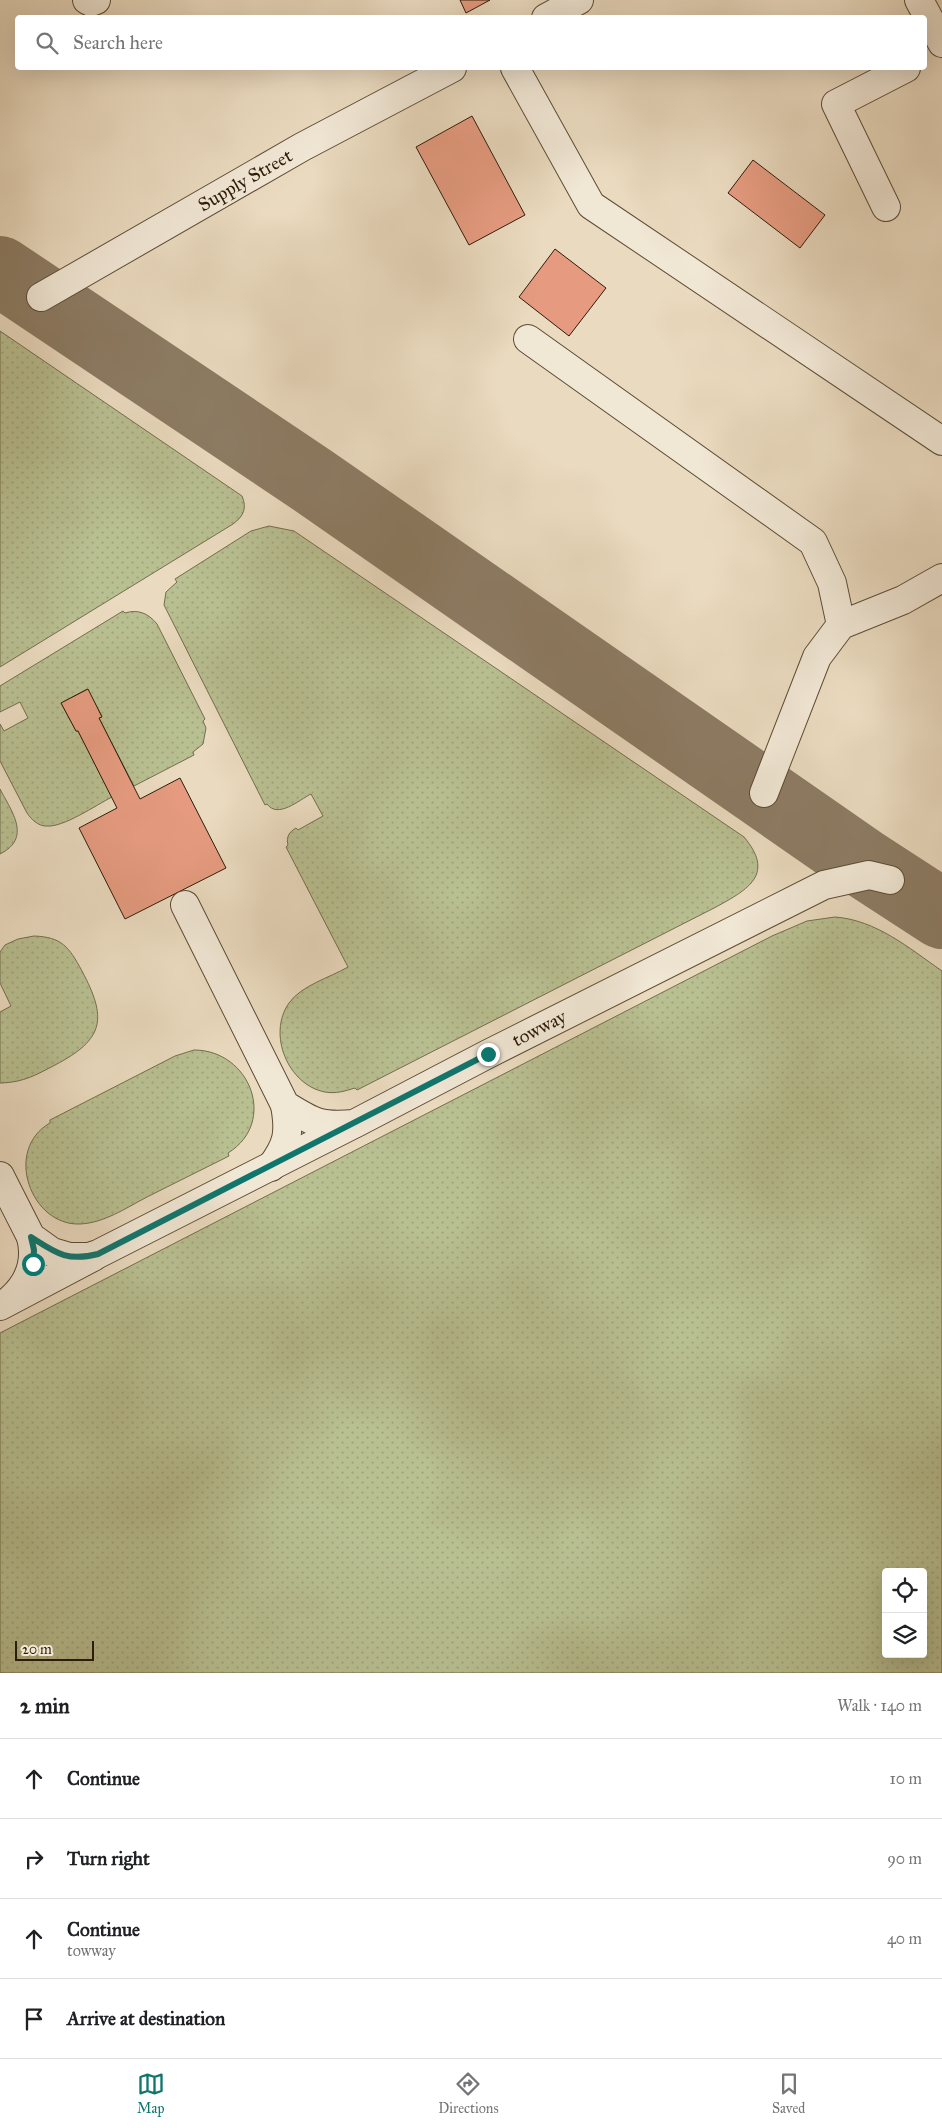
<!DOCTYPE html>
<html lang="en">
<head>
<meta charset="utf-8">
<style>
	body { margin:0; font-family:"IM FELL Great Primer",serif; background:#f2f2f2; color:#202124 }
	.controls { position:absolute; right:15px; bottom:15px; display:grid; overflow:hidden; border-radius:5px; box-shadow:0 5px 20px #0002 }
	.controls button { width:45px; height:45px; display:grid; place-items:center; padding:0; border:0; border-bottom:1px solid #e0e0e0; background:#fff; color:#202124; font:25px sans-serif }
	.scale { position:absolute; left:15px; bottom:12px; width:79px; box-sizing:border-box; padding-left:5px; border:2px solid #2d1c07; border-top:0; font-size:14px; line-height:18px; white-space:nowrap; color:#2d1c07; -webkit-text-stroke:4px #f1e7d5; paint-order:stroke }
	.stop { position:absolute; width:15px; height:15px; margin:-11px; border:4px solid #0f766e; border-radius:50%; background:#fff }
	.stop.end { background:#0f766e; border-color:#fff; box-shadow:0 1px 5px #0008 }
	.list { margin:0; padding:0; list-style:none }
	h2 { display:flex; justify-content:space-between; align-items:center; height:65px; margin:0; padding:0 20px; font-size:21px }
	h2 small { font-size:16px; font-weight:400; color:#757577 }
	.list li { display:grid; grid-template-columns:32px 1fr auto; gap:15px; align-items:center; box-sizing:border-box; height:80px; padding:0 20px; border-top:1px solid #e0e0e0 }
	.list b { display:block; font-size:19px; white-space:nowrap }
	.list p { margin:0; font-size:16px; white-space:nowrap; color:#757577 }
	.list em { font-size:16px; font-style:normal; color:#757577 }
	.icon { flex:none; width:28px; height:28px; fill:none; stroke:currentColor; stroke-width:2; stroke-linecap:round; stroke-linejoin:round }
	.map { position:relative; flex:none; width:942px; height:1673px; overflow:hidden }
	.search { position:absolute; background:#fff; box-shadow:0 5px 20px #0002; left:15px; right:15px; top:15px; height:55px; display:flex; align-items:center; gap:12px; box-sizing:border-box; padding:0 18px; border-radius:5px; color:#757577; font-size:19px }
	.sheet { height:385px; background:#fff }
	nav { display:flex; justify-content:space-around; align-items:center; box-sizing:border-box; height:70px; border-top:1px solid #e0e0e0; background:#fff; font-size:14px; color:#757577 }
	nav a { display:grid; justify-items:center; gap:2px }
	nav .on { color:#0f766e }
	.map>svg:first-child { display:block }
	.grass { fill:url(#grass-dots); stroke:#726e4c; fill-rule:evenodd }
	.lines { fill:none; stroke-linecap:round; stroke-linejoin:round }
	.taxiway { stroke:#8c7b63; stroke-width:70 }
	.building { fill:#e69b80; stroke:#2d1c07 }
	.minor-casing { stroke:#5c4c35; stroke-width:30 }
	.minor { stroke:#f1e7d5; stroke-width:28 }
	.route { stroke:#0f766e; stroke-width:6 }
	.labels { text-anchor:middle; dominant-baseline:central; stroke-width:4.5; stroke-linejoin:round; paint-order:stroke }
	.street-label { font-size:19px; fill:#2d1c07; stroke:#f1e7d5 }
</style>
</head>
<body>
<div class="map">
<svg width="942" height="1673" viewBox="0 0 942 1673">
	<defs>
		<pattern id="grass-dots" width="8" height="8" patternUnits="userSpaceOnUse" patternTransform="scale(1.25)"><rect width="8" height="8" fill="#b8bf91"/><path d="M2 2h.1M6 6h.1" fill="none" stroke="#9ea47c" stroke-width="1.8" stroke-linecap="round"/></pattern>
	</defs>
	<rect width="100%" height="100%" fill="#eadabf"/>
	<filter id="stains"><feTurbulence type="fractalNoise" baseFrequency=".004" numOctaves="4"/><feColorMatrix values="0 0 0 0 .2 0 0 0 0 .09 0 0 0 0 .02 0 0 0 .5 -.17"/></filter>
	<radialGradient id="worn" r=".72"><stop offset=".6" stop-color="#630" stop-opacity="0"/><stop offset="1" stop-color="#630" stop-opacity=".3"/></radialGradient>
	<g class="grass">
		<path d="M0,331l242,165c5,12 2,20 -9,28l-233,143z"/>
		<path d="M269,526l25,5 450,306c31,37 5,52 -28,70l-359,183 -2,-2c-10,3 -19,6 -30,4 -37,-7 -58,-58 -36,-89 13,-18 40,-25 59,-36l-62,-120 2,-2c-2,-8 1,-13 8,-17l2,2 25,-14 -12,-22c-12,6 -33,25 -44,10l-2,1 -101,-200 2,-13 11,-10 -2,-3 76,-48z"/>
		<path d="M123,611l2,2c13,-4 23,0 32,11l48,95 -2,2 3,7 -3,16 -10,8 1,3 -60,31 -35,-68 3,-2 -15,-27 -26,14 15,28h2l34,66c-16,8 -49,31 -66,29 -8,0 -15,-7 -19,-13l-27,-52v-37l4,7 24,-13 -8,-16 -20,10v-26z"/>
		<path d="M0,789c12,23 32,49 0,65z"/>
		<path d="M835,917c41,3 74,31 107,54v702h-942v-340l772,-397 35,-15zM886,1572h37v82h-37z"/>
		<path d="M34,936c28,1 35,11 48,35 25,47 23,68 -27,94 -19,10 -31,17 -53,18h-2v-71l11,-6 -11,-23v-31l5,-7 13,-6z"/>
		<path d="M194,1050c56,0 84,72 34,103l1,3c-27,14 -55,27 -82,41 -21,11 -43,26 -67,27 -49,2 -77,-74 -30,-101v-3l125,-64z"/>
	</g>
	<g class="lines">
		<polyline class="taxiway" points="0,271 312,480 862,862 942,914"/>
	</g>
	<g class="building">
		<polygon points="460,0 490,0 466,13"/>
		<polygon points="472,116 525,215 469,245 416,147"/>
		<polygon points="753,160 825,215 800,248 728,193"/>
		<polygon points="555,249 606,288 569,336 519,297"/>
		<polygon points="88,689 102,717 99,718 140,799 180,778 226,868 125,919 79,828 117,808 78,731 76,731 61,703"/>
	</g>
	<g class="lines">
		<defs>
			<g id="minor">
				<polyline points="87,0 91,2 96,0"/>
				<polyline points="919,0 942,43"/>
				<polyline points="546,18 579,0"/>
				<polyline points="515,68 591,205 942,441"/>
				<polyline points="886,207 836,104 906,68"/>
				<polyline points="41,297 302,147 452,68"/>
				<polyline points="528,339 813,542 832,583 841,625"/>
				<polyline points="764,793 817,657 841,625 903,600 942,578"/>
				<path d="M185,905l100,200c29,18 35,22 69,19l134,-70 336,-169 45,-10 21,5"/>
				<path d="M271,1167c17,-23 19,-34 14,-62"/>
				<polyline points="0,1176 31,1237 52,1252 69,1257 89,1257 98,1254 350,1126"/>
				<path d="M11,1299c18,-16 26,-38 20,-62"/>
				<polyline points="0,1306 93,1257"/>
			</g>
		</defs>
		<use href="#minor" class="minor-casing"/>
		<use href="#minor" class="minor"/>
	</g>
	<g class="lines">
		<path class="route" d="M33,1264l1,-14 -3,-13c25,16 36,25 67,17l390,-200"/>
	</g>
	<g class="labels">
		<g class="street-label">
			<text transform="translate(245 180) rotate(-30)">Supply Street</text>
			<text transform="translate(539 1028) rotate(-27)">towway</text>
		</g>
	</g>
	<rect width="100%" height="100%" filter="url(#stains)"/>
	<rect width="100%" height="100%" fill="url(#worn)"/>
</svg>
<div class="controls">
<button><svg class="icon" aria-label="locate" viewBox="0 0 24 24"><circle cx="12" cy="12" r="6"/><path d="M12 2v4M12 18v4M2 12h4M18 12h4"/></svg></button>
<button><svg class="icon" aria-label="layers" viewBox="0 0 24 24"><path d="M12 4l9 5-9 5-9-5zM3 14l9 5 9-5"/></svg></button>
</div>
<div class="scale">20 m</div>
<div class="stop" style="left:33px;top:1264px"></div>
<div class="stop end" style="left:488px;top:1054px"></div>
<div class="search"><svg class="icon" aria-label="search" viewBox="0 0 24 24"><circle cx="10" cy="10" r="6"/><path d="M15 15l6 6"/></svg>Search here</div>
</div>
<section class="sheet">
<h2>2 min<small>Walk · 140 m</small></h2>
<ul class="list">
<li><svg class="icon" aria-label="ahead" viewBox="0 0 24 24"><path d="M12 20V5M6 11l6-6 6 6"/></svg><div><b>Continue</b></div><em>10 m</em></li>
<li><svg class="icon" aria-label="right" viewBox="0 0 24 24"><path d="M7 20v-9h11M14 6l5 5-5 5"/></svg><div><b>Turn right</b></div><em>90 m</em></li>
<li><svg class="icon" aria-label="ahead" viewBox="0 0 24 24"><path d="M12 20V5M6 11l6-6 6 6"/></svg><div><b>Continue</b><p>towway</p></div><em>40 m</em></li>
<li><svg class="icon" aria-label="arrive" viewBox="0 0 24 24"><path d="M6 21V4h12l-3 4 3 4H6"/></svg><div><b>Arrive at destination</b></div></li>
</ul>
</section>
<nav>
<a class="on"><svg class="icon" aria-label="map" viewBox="0 0 24 24"><path d="M3 6l6-2 6 2 6-2v14l-6 2-6-2-6 2zM9 4v14M15 6v14"/></svg>Map</a>
<a><svg class="icon" aria-label="directions" viewBox="0 0 24 24"><path d="M12 3l9 9-9 9-9-9zM9 14v-3h6M13 9l2 2-2 2"/></svg>Directions</a>
<a><svg class="icon" aria-label="saved" viewBox="0 0 24 24"><path d="M7 4h10v16l-5-4-5 4z"/></svg>Saved</a>
</nav>
</body>
</html>
